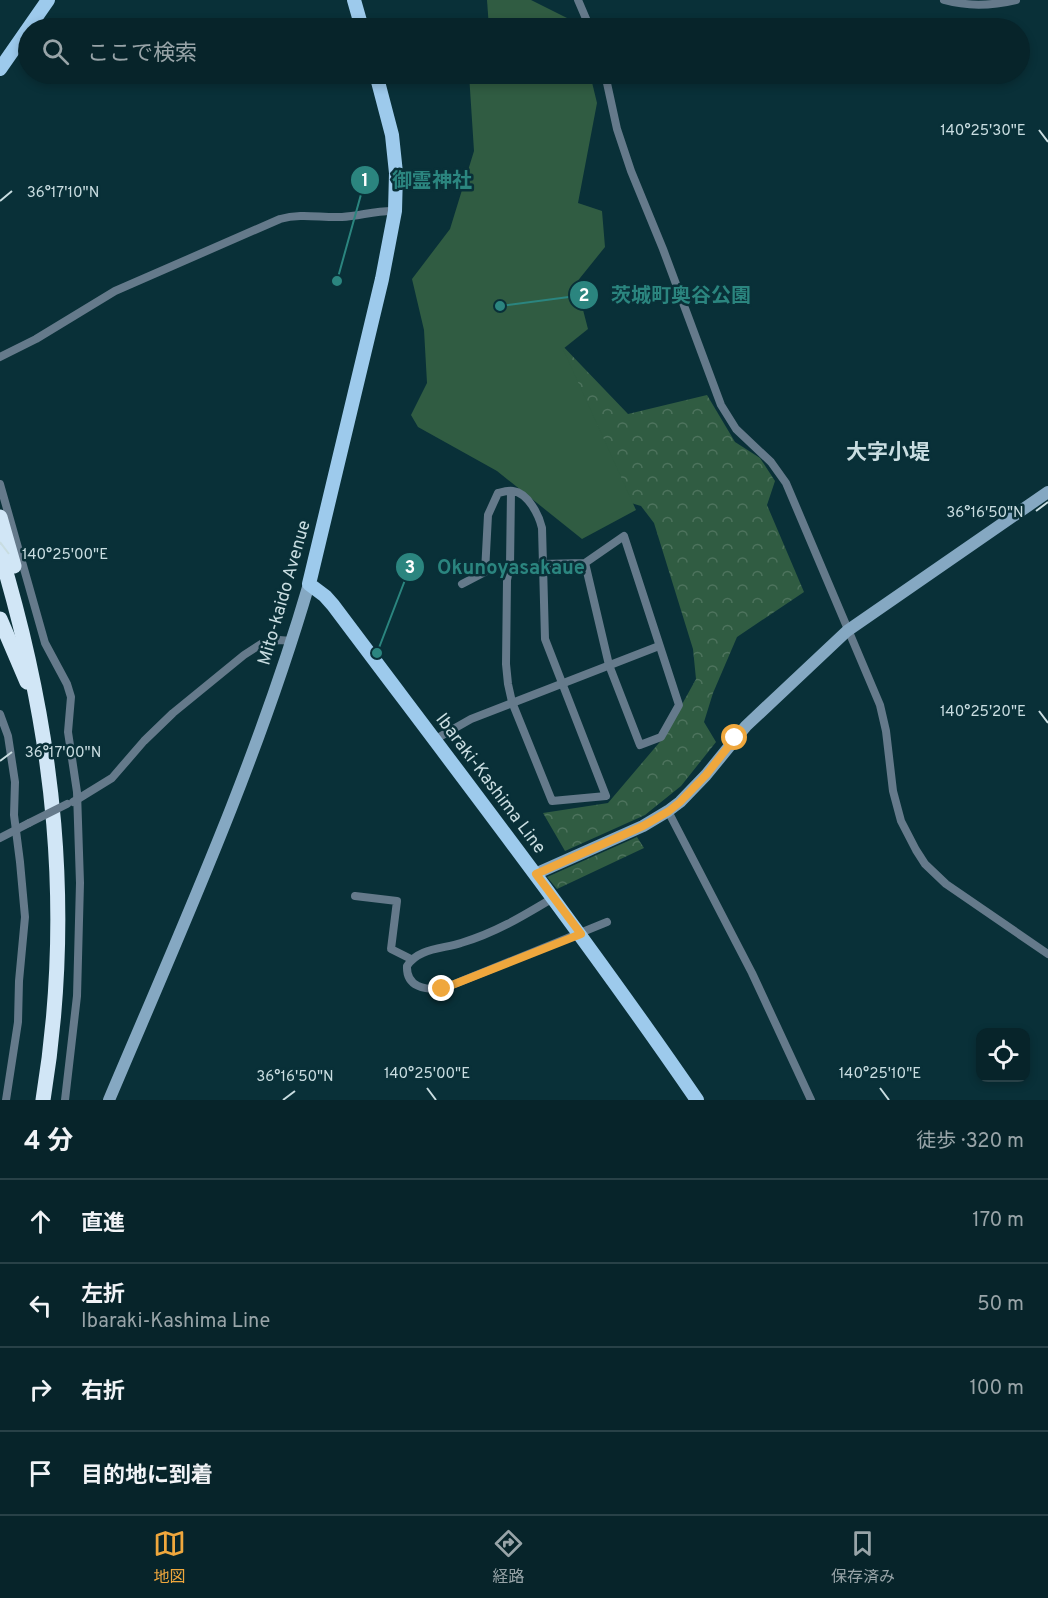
<!DOCTYPE html>
<html lang="ja">
<head>
<meta charset="utf-8">
<style>
	body { margin:0; font-family:Overpass,"Noto Sans JP",sans-serif; background:#102c32; color:#f1f3f6 }
	.controls { position:absolute; right:18px; bottom:18px; display:grid; overflow:hidden; border-radius:12px; box-shadow:0 3px 9px #0003 }
	.controls button { width:54px; height:54px; display:grid; place-items:center; padding:0; border:0; border-bottom:2px solid #284147; background:#07242a; color:#f1f3f6; font:30px sans-serif }
	.stop { position:absolute; width:18px; height:18px; margin:-14px; border:4px solid #efa73d; border-radius:50%; background:#fff }
	.stop.end { background:#efa73d; border-color:#fff; box-shadow:0 2px 6px #0008 }
	.list { margin:0; padding:0; list-style:none }
	h2 { display:flex; justify-content:space-between; align-items:center; height:78px; margin:0; padding:0 24px; font-size:26px }
	h2 small { font-size:20px; font-weight:400; color:#98a4a8 }
	.list li { display:grid; grid-template-columns:39px 1fr auto; gap:18px; align-items:center; box-sizing:border-box; height:84px; padding:0 24px; border-top:2px solid #284147 }
	.list b { display:block; font-size:22px; white-space:nowrap }
	.list p { margin:0; font-size:20px; white-space:nowrap; color:#98a4a8 }
	.list em { font-size:20px; font-style:normal; color:#98a4a8 }
	.icon { flex:none; width:33px; height:33px; fill:none; stroke:currentColor; stroke-width:2; stroke-linecap:round; stroke-linejoin:round }
	.map { position:relative; flex:none; width:1048px; height:1100px; overflow:hidden }
	.search { position:absolute; background:#07242a; box-shadow:0 3px 9px #0003; left:18px; right:18px; top:18px; height:66px; display:flex; align-items:center; gap:15px; box-sizing:border-box; padding:0 21px; border-radius:33px; color:#98a4a8; font-size:22px }
	.sheet { height:414px; background:#07242a }
	nav { display:flex; justify-content:space-around; align-items:center; box-sizing:border-box; height:84px; border-top:2px solid #284147; background:#07242a; font-size:16px; color:#98a4a8 }
	nav a { display:grid; justify-items:center; gap:3px }
	nav .on { color:#efa73d }
	.map>svg:first-child { display:block }
	.forest { fill:url(#forest-crowns) }
	.park { fill:#305c42 }
	.lines { fill:none; stroke-linecap:round; stroke-linejoin:round }
	.street { stroke:#657a8b; stroke-width:8 }
	.secondary { stroke:#85a8c2; stroke-width:12 }
	.primary { stroke:#9dcaec; stroke-width:14 }
	.highway { stroke:#d1e6f6; stroke-width:15 }
	.street-bridge { stroke:#657a8b; stroke-width:8 }
	.route { stroke:#efa73d; stroke-width:8 }
	.ticks { fill:none; stroke:#c9dde1; stroke-width:2 }
	.labels { text-anchor:middle; dominant-baseline:central; stroke-width:5; stroke-linejoin:round; paint-order:stroke }
	.street-label { font-size:18px; fill:#c9dde1; stroke:#093038 }
	.quarter-label { font-size:21px; font-weight:bold; fill:#c9dde1; stroke:#093038 }
	.ticks-label { font-size:15px; text-anchor:middle; fill:#c9dde1; stroke:#093038; stroke-width:5; stroke-linejoin:round; paint-order:stroke }
	.leader { fill:none; stroke:#2b857f; stroke-width:2 }
	.callout-dot { fill:#2b857f; stroke:#093038; stroke-width:2 }
	.mark-label { font-size:18px; text-anchor:middle; font-weight:bold; fill:#fff }
	.callout-label { font-size:20px; text-anchor:middle; font-weight:bold; fill:#2b857f; stroke:#093038; stroke-width:5; stroke-linejoin:round; paint-order:stroke }
</style>
</head>
<body>
<div class="map">
<svg width="1048" height="1100" viewBox="0 0 1048 1100">
	<defs>
		<pattern id="forest-crowns" width="20" height="18" patternUnits="userSpaceOnUse" patternTransform="scale(1.5)"><rect width="20" height="18" fill="#305c42"/><path d="M2 6a3 3 0 1 1 6 0M12 15a3 3 0 1 1 6 0" fill="none" stroke="#4d735d"/></pattern>
	</defs>
	<rect width="100%" height="100%" fill="#093038"/>
	<g class="forest">
		<polygon points="558,341 628,414 707,395 735,442 760,458 775,481 767,505 804,592 737,637 713,693 704,722 716,742 681,786 645,815 565,851 543,813 608,803 664,737 696,679 693,649 654,523 641,506 618,499"/>
		<polygon points="637,837 644,848 557,889 547,877"/>
	</g>
	<g class="park">
		<polygon points="487,0 531,0 577,23 578,28 489,28"/>
		<polygon points="469,74 590,74 597,103 578,203 602,211 605,247 576,283 588,329 563,349 636,510 582,539 497,471 418,427 411,415 427,383 424,330 412,279 450,229 474,151"/>
	</g>
	<g class="lines">
		<g class="street">
			<polyline points="578,0 590,28"/>
			<path d="M944,0c25,7 47,6 72,0"/>
			<polyline points="605,74 617,129 631,171 663,249 721,405 736,429 771,462 786,483 880,705 886,731 893,791 901,821 916,850 925,864 946,884 1048,954"/>
			<path d="M0,357l36,-18 79,-48 165,-72c22,-6 40,-1 62,-2 18,-1 35,-7 53,-6"/>
			<polyline points="0,484 45,643 67,684 71,697 68,732 77,792 80,883 77,996 65,1100"/>
			<polyline points="542,564 585,563 624,536 679,705 661,737 640,745 609,665 585,563"/>
			<path d="M462,584l23,-12 3,-57 10,-22c4,-1 10,-3 15,-2 15,2 26,24 29,37l3,111 61,157 -54,5 -40,-99 -4,-18 -2,-20 1,-84 3,-14 1,-75"/>
			<polyline points="0,714 8,736 15,782 14,815 20,862 25,917 19,981 18,1022 6,1100"/>
			<polyline points="434,740 471,719 659,646"/>
			<polyline points="73,802 112,778 144,741 173,713 244,655 261,644 279,640 292,641"/>
			<polyline points="668,811 752,973 811,1100"/>
			<polyline points="0,838 29,823"/>
			<polyline points="355,896 397,901 391,949 411,959"/>
			<path d="M553,898c-30,18 -58,35 -92,45 -18,6 -43,5 -54,23 -1,21 18,24 35,23l165,-67"/>
		</g>
		<g class="secondary">
			<polyline points="535,874 643,826 668,811 680,802 706,775 746,726 847,631 1048,492"/>
			<path d="M109,1100c72,-170 148,-338 200,-516"/>
		</g>
		<g class="primary">
			<polyline points="354,0 362,28"/>
			<polyline points="0,69 48,0"/>
			<path d="M376,74l16,61 4,38 -1,38 -13,68 -73,305 16,12 8,9c123,164 248,326 364,495"/>
		</g>
		<g class="highway">
			<polyline points="0,517 14,566"/>
			<path d="M0,552c55,182 74,360 43,548"/>
			<polyline points="0,619 27,682"/>
		</g>
		<polyline class="street-bridge" points="29,823 67,804"/>
	</g>
	<g class="lines">
		<polyline class="route" points="442,989 581,934 536,874 643,826 669,811 680,802 706,775 735,738"/>
	</g>
	<path class="ticks" d="M1039,130l9,12M0,201l12,-10M1036,511l12,-9M0,542l9,12M1039,711l9,12M0,761l12,-9M427,1088l9,12M880,1088l9,12M283,1100l12,-9"/>
	<g class="labels">
		<g class="street-label">
			<text transform="translate(285 593) rotate(-74)">Mito-kaido Avenue</text>
			<text transform="translate(490 784) rotate(53)">Ibaraki-Kashima Line</text>
		</g>
		<g class="quarter-label">
			<text x="888" y="453">大字小堤</text>
		</g>
	</g>
	<g class="ticks-label">
		<text x="983" y="135">140°25'30"E</text>
		<text x="63" y="197">36°17'10"N</text>
		<text x="985" y="517">36°16'50"N</text>
		<text x="65" y="559">140°25'00"E</text>
		<text x="983" y="716">140°25'20"E</text>
		<text x="63" y="757">36°17'00"N</text>
		<text x="427" y="1078">140°25'00"E</text>
		<text x="880" y="1078">140°25'10"E</text>
		<text x="295" y="1081">36°16'50"N</text>
	</g>
	<path class="leader" d="M337 281L365 180M500 306L584 295M377 653L410 567"/>
	<g class="callout-dot">
		<circle cx="337" cy="281" r="6"/>
		<circle cx="500" cy="306" r="6"/>
		<circle cx="377" cy="653" r="6"/>
		<circle cx="365" cy="180" r="15"/>
		<circle cx="584" cy="295" r="15"/>
		<circle cx="410" cy="567" r="15"/>
	</g>
	<g class="mark-label">
		<text x="365" y="186">1</text>
		<text x="584" y="301">2</text>
		<text x="410" y="573">3</text>
	</g>
	<g class="callout-label">
		<text x="432" y="187">御霊神社</text>
		<text x="681" y="302">茨城町奥谷公園</text>
		<text x="511" y="574">Okunoyasakaue</text>
	</g>
</svg>
<div class="controls">
<button><svg class="icon" aria-label="locate" viewBox="0 0 24 24"><circle cx="12" cy="12" r="6"/><path d="M12 2v4M12 18v4M2 12h4M18 12h4"/></svg></button>
</div>
<div class="stop" style="left:735px;top:738px"></div>
<div class="stop end" style="left:442px;top:989px"></div>
<div class="search"><svg class="icon" aria-label="search" viewBox="0 0 24 24"><circle cx="10" cy="10" r="6"/><path d="M15 15l6 6"/></svg>ここで検索</div>
</div>
<section class="sheet">
<h2>4 分<small>徒歩 · 320 m</small></h2>
<ul class="list">
<li><svg class="icon" aria-label="ahead" viewBox="0 0 24 24"><path d="M12 20V5M6 11l6-6 6 6"/></svg><div><b>直進</b></div><em>170 m</em></li>
<li><svg class="icon" aria-label="left" viewBox="0 0 24 24"><path d="M17 20v-9H6M10 6l-5 5 5 5"/></svg><div><b>左折</b><p>Ibaraki-Kashima Line</p></div><em>50 m</em></li>
<li><svg class="icon" aria-label="right" viewBox="0 0 24 24"><path d="M7 20v-9h11M14 6l5 5-5 5"/></svg><div><b>右折</b></div><em>100 m</em></li>
<li><svg class="icon" aria-label="arrive" viewBox="0 0 24 24"><path d="M6 21V4h12l-3 4 3 4H6"/></svg><div><b>目的地に到着</b></div></li>
</ul>
</section>
<nav>
<a class="on"><svg class="icon" aria-label="map" viewBox="0 0 24 24"><path d="M3 6l6-2 6 2 6-2v14l-6 2-6-2-6 2zM9 4v14M15 6v14"/></svg>地図</a>
<a><svg class="icon" aria-label="directions" viewBox="0 0 24 24"><path d="M12 3l9 9-9 9-9-9zM9 14v-3h6M13 9l2 2-2 2"/></svg>経路</a>
<a><svg class="icon" aria-label="saved" viewBox="0 0 24 24"><path d="M7 4h10v16l-5-4-5 4z"/></svg>保存済み</a>
</nav>
</body>
</html>
